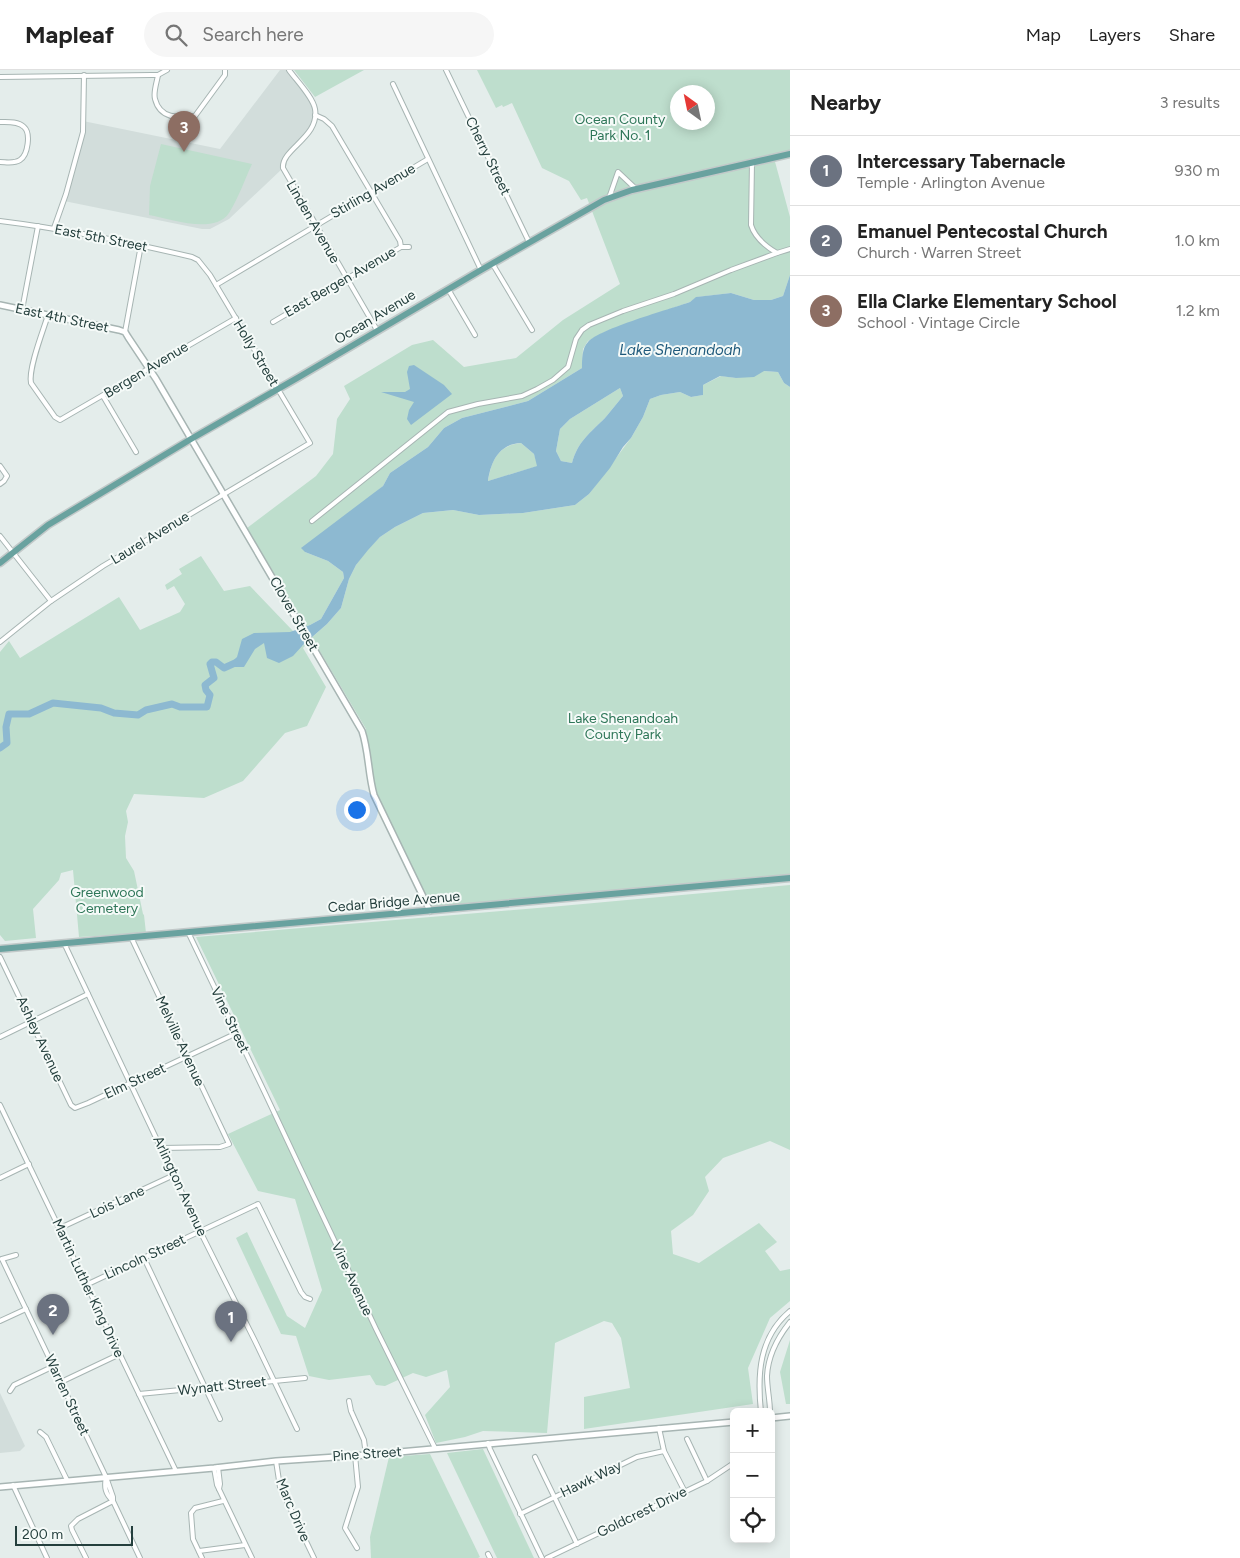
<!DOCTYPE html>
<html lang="en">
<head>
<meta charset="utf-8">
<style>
	body { margin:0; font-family:Figtree,sans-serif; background:#f6f6f6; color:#222 }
	.controls { position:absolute; right:15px; bottom:15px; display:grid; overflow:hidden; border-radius:8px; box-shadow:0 2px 12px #0003 }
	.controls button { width:45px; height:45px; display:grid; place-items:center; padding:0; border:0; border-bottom:1px solid #e0e0e0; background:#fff; color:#222; font:25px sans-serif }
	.compass { position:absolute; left:670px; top:15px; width:45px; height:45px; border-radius:50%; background:#fff; box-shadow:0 2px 12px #0003; rotate:327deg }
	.scale { position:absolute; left:15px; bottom:12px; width:118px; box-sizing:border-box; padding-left:5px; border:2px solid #243f3d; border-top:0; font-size:14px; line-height:18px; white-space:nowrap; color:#243f3d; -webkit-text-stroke:4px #f5faf8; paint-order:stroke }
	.you { position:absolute; left:356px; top:739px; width:18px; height:18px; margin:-12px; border:4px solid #fff; border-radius:50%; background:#1a73e8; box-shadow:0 0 0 8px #1a73e833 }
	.badge { display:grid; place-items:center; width:32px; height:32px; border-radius:50%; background:#7f5b3d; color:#fff; font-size:16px; font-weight:700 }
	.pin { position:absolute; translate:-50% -41px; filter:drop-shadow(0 1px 2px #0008) }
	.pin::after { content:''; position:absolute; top:26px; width:18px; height:15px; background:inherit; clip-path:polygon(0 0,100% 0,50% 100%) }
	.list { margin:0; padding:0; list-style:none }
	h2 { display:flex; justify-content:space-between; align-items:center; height:65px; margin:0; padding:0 20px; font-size:21px }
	h2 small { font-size:16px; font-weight:400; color:#767676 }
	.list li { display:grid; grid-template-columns:32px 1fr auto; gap:15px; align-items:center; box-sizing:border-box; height:70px; padding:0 20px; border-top:1px solid #e0e0e0 }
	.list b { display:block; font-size:19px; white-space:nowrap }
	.list p { margin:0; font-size:16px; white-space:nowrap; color:#767676 }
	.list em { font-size:16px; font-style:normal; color:#767676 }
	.icon { flex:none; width:28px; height:28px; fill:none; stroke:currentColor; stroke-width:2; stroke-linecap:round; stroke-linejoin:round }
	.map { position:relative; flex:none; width:790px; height:1488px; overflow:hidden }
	header { display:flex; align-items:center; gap:30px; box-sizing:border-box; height:70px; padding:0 25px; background:#fff; border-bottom:1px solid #e0e0e0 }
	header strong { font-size:24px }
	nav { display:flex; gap:28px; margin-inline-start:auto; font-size:18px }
	.search { width:350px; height:45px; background:#f6f6f6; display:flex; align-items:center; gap:12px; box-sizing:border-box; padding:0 18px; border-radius:28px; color:#767676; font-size:19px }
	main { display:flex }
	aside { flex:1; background:#fff }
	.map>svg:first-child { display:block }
	.built { fill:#d2dddb }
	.green { fill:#bedecd; fill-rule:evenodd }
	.water { fill:#8db9d1; fill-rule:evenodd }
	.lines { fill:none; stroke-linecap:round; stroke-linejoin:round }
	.river { stroke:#8db9d1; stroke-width:7 }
	.minor-casing { stroke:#a7b5b3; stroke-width:6 }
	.tertiary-casing { stroke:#a7b5b3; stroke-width:8 }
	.primary-casing { stroke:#c2c9c9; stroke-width:9 }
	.minor { stroke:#fff; stroke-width:4 }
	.tertiary { stroke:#fff; stroke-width:5 }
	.primary { stroke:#69a29f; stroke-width:6 }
	.labels { text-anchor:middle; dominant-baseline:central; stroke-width:4; stroke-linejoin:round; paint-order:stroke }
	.park-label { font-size:14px; fill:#2e7658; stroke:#f5faf8 }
	.street-label { font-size:14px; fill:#243f3d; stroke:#f5faf8 }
	.water-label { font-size:15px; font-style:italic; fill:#1e597b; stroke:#f5faf8 }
</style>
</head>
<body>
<header>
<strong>Mapleaf</strong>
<div class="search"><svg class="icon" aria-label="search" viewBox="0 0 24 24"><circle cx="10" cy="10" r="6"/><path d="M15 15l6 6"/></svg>Search here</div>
<nav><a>Map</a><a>Layers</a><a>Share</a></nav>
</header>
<main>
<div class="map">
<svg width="790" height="1488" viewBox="0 0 790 1488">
	<rect width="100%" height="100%" fill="#e4edeb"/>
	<g class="built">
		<polygon points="280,0 289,0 315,36 312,58 288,84 283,98 229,149 210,159 202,159 64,131 83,62 83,51 220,79"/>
		<polygon points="0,1323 25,1376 20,1381 0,1383"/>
	</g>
	<g class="green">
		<polygon points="294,0 364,0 315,27"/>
		<path d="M477,0h313v84l-16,4 16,59v58l-7,21 -12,4h-17l-23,-7 -34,4 -7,5 -83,29 -19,10 -5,8 -1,19 -54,33 -66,17 -18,10 -16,19 -38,26 -7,13 -78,66 23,9 15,11 1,6 -23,41 -11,6 -17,6 9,15 25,-22 14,-16 8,-29 7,-14 11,-15 13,-13 15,-10 28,-14 30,-3 26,5 44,-2 52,-8 14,-11 42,-56 12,-21 7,-18 11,-4 19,-3 11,5 12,-2v-10l18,-9 15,2 27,-7 15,1 6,11 6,4v491l-360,33 -52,-107 -13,-64 1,-11 -54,-91 -9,10 23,39 -19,39 -22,7 -42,48 -39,17 -70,-4 -8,17 2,11 -3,14 1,22 8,13 9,43 1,1 2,18 -67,4 -6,-67 -12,3 -2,7 -26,29 3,29 -31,3 -5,-6v-283l9,-11 11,17 99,-61 21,33 40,-18 5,-8 -11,-18 -7,4 -2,-5 17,-11 -3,-5 22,-13 23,35 26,-5 43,45 12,-5 -58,-98 69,-52 17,-22 4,-35 13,-20 -6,-13 68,-41 21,-5 31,27 52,-9 47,-38 57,-36 -33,-86 -6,2 -12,-19 -27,-13 -30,-65 -9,4 -1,-2 -6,3zM678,22h30v30h-30z"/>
		<path d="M161,74l91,20c-7,15 -14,35 -23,49 -15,22 -58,6 -80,2l1,-29z"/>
		<path d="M620,318l3,8c-6,7 -12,15 -18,22 -15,15 -27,23 -33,45l-11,-2 -5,-10 4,-22 10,-10z"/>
		<path d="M521,373l13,11 4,12 -50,15c3,-20 10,-36 33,-38z"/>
		<polygon points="790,815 790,1080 770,1071 723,1088 705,1107 709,1121 693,1145 671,1161 673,1184 699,1193 759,1153 777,1172 765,1181 780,1201 790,1199 790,1231 770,1248 748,1298 753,1334 584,1359 584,1327 630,1318 621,1268 612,1253 604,1251 555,1273 547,1363 483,1361 465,1367 436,1373 425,1345 450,1317 447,1300 426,1307 413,1303 385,1316 376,1315 370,1305 329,1310 309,1306 296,1266 281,1264 236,1168 247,1162 287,1246 305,1258 322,1220 295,1129 258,1121 228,1064 280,1040 196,867 561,836"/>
		<polygon points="790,1270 790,1334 786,1334 780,1302"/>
		<polygon points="483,1379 534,1488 497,1488 447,1383"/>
		<polygon points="430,1384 480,1487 478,1488 371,1488 370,1467 389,1387"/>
	</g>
	<g class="water">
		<path d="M790,205v112l-6,-4 -6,-11 -14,-1 -10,6 -18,1 -16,-2 -17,9v10l-12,2 -11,-5 -19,3 -11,4 -7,18 -12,21 -8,9 -13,21 -21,26 -14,11 -52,8 -44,2 -26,-5 -30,3 -28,14 -15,10 -12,13 -12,15 -7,14 -8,29 -14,16 -24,21 -10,11 -14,7 -12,-5 -3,-15 -9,6 -11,18h-18l11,-10 5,-18 12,-6 36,-1 20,-7 11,-6 23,-41 -1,-6 -15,-11 -23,-9 -4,-4 82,-62 7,-13 38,-26 16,-19 18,-10 66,-17 54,-33c0,-9 0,-20 6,-26 11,-13 82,-33 102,-40l6,-5 35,-4 23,7h17l12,-4zM620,318l3,8c-6,7 -12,15 -18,22 -15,15 -27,23 -33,45l-11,-2 -5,-10 4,-22 10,-10zM521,373l13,11 3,12 -49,15c3,-20 11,-37 33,-38z"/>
		<polygon points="414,295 444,315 452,324 411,355 407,349 409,340 414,332 381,322 405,322 410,319 407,302 409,296"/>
	</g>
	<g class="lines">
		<polyline class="river" points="0,678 7,673 6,657 9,644 29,644 53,633 101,638 114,643 138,645 146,640 172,634 180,637 207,637 210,625 206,620 205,615 214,608 210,594 212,592 216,592 224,598 235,593"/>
		<defs>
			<g id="minor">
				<path d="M289,0c7,10 24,27 26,39 5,28 -34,40 -32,59l94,162"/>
				<polyline points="446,0 529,172"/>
				<path d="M158,5c-1,7 -5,17 -3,24 5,20 23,19 40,17l30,-41v-5"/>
				<polyline points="0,7 152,5 158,5 167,0"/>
				<polyline points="393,14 481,200"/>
				<polyline points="315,45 324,49 332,56 400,171 401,177"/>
				<path d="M0,52c7,0 18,-1 24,5 7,6 4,28 -4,33 -6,4 -14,2 -20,2"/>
				<path d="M752,92l-1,63c4,13 14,21 26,28l13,-4"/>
				<polyline points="609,128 618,102 636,119"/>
				<path d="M0,151c65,8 128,21 192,36l6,3 12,15 100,168 -207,123 -52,35 -51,41"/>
				<polyline points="54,158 66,124 83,62 84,5"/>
				<polyline points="492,193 532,260"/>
				<polyline points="216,215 428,89"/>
				<polyline points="448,219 475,265"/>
				<polyline points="22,240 38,156"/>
				<path d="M48,245c-5,16 -20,54 -17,68l24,34 5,3 176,-102"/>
				<polyline points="273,252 401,177 409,177"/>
				<polyline points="125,262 141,175"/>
				<polyline points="103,326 136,382"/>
				<polyline points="0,396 7,406 4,411 0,414"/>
				<polyline points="312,451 448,342 478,334 522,326 537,319 553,310 568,297 576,269 582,260 589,255 623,241 674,224 731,200 777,183"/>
				<polyline points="0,466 51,531"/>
				<polyline points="188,862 264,1021 376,1259 435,1378"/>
				<polyline points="131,867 229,1074 220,1077 162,1078"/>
				<polyline points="64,873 200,1161 255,1271 297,1359"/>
				<polyline points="0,887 71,1035 75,1038 88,1033 237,963"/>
				<polyline points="0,967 88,924"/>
				<polyline points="0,1035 176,1401"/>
				<polyline points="0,1108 29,1094"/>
				<polyline points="60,1158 174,1105"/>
				<polyline points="144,1188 220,1349"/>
				<polyline points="2,1189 106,1407"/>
				<polyline points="2,1189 16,1185"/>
				<polyline points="86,1215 258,1134 301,1222 305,1227 310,1229"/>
				<polyline points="0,1251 26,1239"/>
				<polyline points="61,1312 120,1284"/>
				<polyline points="10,1321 14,1315 54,1296"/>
				<polyline points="139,1324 305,1308"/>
				<polyline points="349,1331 351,1341 364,1370 366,1385"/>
				<path d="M761,1342c-4,-38 -2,-75 29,-101"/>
				<path d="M770,1342c0,-12 -3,-24 -3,-36 1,-20 11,-39 23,-54"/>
				<polyline points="659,1358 664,1381 685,1422"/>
				<polyline points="40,1362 46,1367 67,1410"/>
				<polyline points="687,1369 707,1411"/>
				<polyline points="488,1373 490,1379 542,1488"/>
				<polyline points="355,1385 358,1417 345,1458 357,1478"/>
				<polyline points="535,1387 577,1474"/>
				<polyline points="276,1391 280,1417 314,1488"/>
				<polyline points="218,1397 220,1414 219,1419"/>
				<polyline points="214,1398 217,1415 252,1488"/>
				<polyline points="13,1415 47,1488"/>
				<path d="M113,1431v-4l-7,-20c-2,10 -1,17 7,24l27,57"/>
				<polyline points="520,1444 637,1387 664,1381"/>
				<polyline points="199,1481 245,1475"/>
				<polyline points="488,1484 490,1488"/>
				<polyline points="86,1488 72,1460 71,1456 78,1449 113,1431"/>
				<polyline points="202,1488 193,1469 191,1443 195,1438 223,1431"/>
				<polyline points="547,1488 707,1411 734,1393"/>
			</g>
			<g id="tertiary">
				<path d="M0,235l119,25 6,2 3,5 28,42 206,352c7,21 6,43 12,64l56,116"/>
				<polyline points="771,1348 790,1346"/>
				<polyline points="0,1417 214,1398 276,1391 366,1385 734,1352"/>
			</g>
			<g id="primary">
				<polyline points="0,493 48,455 191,369 299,307 481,200 604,130 632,120 790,84"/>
				<polyline points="0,879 790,808"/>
			</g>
		</defs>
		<use href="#minor" class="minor-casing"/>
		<use href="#tertiary" class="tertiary-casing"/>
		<use href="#primary" class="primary-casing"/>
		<use href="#minor" class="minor"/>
		<use href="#tertiary" class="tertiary"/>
		<use href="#primary" class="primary"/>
	</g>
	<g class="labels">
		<g class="park-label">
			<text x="620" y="49">Ocean County<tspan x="620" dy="16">Park No. 1</tspan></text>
			<text x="623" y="648">Lake Shenandoah<tspan x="623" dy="16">County Park</tspan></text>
			<text x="107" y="822">Greenwood<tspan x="107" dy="16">Cemetery</tspan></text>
		</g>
		<g class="street-label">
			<text transform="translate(488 86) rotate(64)">Cherry Street</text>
			<text transform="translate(373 121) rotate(-30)">Stirling Avenue</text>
			<text transform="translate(313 152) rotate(60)">Linden Avenue</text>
			<text transform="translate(101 168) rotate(11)">East 5th Street</text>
			<text transform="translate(340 212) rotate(-30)">East Bergen Avenue</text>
			<text transform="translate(375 247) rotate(-31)">Ocean Avenue</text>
			<text transform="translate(62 248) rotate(12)">East 4th Street</text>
			<text transform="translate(256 283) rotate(59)">Holly Street</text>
			<text transform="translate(146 300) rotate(-31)">Bergen Avenue</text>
			<text transform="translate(150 468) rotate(-31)">Laurel Avenue</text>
			<text transform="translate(294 544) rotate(60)">Clover Street</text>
			<text transform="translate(394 832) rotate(-5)">Cedar Bridge Avenue</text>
			<text transform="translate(230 950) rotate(64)">Vine Street</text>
			<text transform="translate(40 969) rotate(65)">Ashley Avenue</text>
			<text transform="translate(180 971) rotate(65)">Melville Avenue</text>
			<text transform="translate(135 1011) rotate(-25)">Elm Street</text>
			<text transform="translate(180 1116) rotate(65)">Arlington Avenue</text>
			<text transform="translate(117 1132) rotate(-25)">Lois Lane</text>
			<text transform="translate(145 1187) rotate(-25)">Lincoln Street</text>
			<text transform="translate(352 1209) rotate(65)">Vine Avenue</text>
			<text transform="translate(88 1218) rotate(65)">Martin Luther King Drive</text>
			<text transform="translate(222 1316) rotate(-6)">Wynatt Street</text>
			<text transform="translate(67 1325) rotate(65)">Warren Street</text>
			<text transform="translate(367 1384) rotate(-4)">Pine Street</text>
			<text transform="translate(591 1409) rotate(-26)">Hawk Way</text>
			<text transform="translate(293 1440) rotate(67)">Marc Drive</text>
			<text transform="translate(642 1442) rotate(-26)">Goldcrest Drive</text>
		</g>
		<g class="water-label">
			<text x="680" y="280">Lake Shenandoah</text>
		</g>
	</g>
</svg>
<div class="controls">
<button>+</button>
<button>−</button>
<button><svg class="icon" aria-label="locate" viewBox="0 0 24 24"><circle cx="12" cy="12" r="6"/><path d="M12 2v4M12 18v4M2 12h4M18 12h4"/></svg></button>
</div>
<svg class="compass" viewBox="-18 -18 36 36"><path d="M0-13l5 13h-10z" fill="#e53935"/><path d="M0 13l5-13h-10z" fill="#767676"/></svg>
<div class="scale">200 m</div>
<div class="you"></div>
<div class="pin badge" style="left:231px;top:1272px;background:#6b7280">1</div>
<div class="pin badge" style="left:53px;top:1265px;background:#6b7280">2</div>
<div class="pin badge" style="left:184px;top:82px;background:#8d6e63">3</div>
</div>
<aside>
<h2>Nearby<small>3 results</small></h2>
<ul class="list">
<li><span class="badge" style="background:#6b7280">1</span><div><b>Intercessary Tabernacle</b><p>Temple · Arlington Avenue</p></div><em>930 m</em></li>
<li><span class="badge" style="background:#6b7280">2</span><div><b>Emanuel Pentecostal Church</b><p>Church · Warren Street</p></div><em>1.0 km</em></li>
<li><span class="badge" style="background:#8d6e63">3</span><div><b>Ella Clarke Elementary School</b><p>School · Vintage Circle</p></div><em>1.2 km</em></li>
</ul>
</aside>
</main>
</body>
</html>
